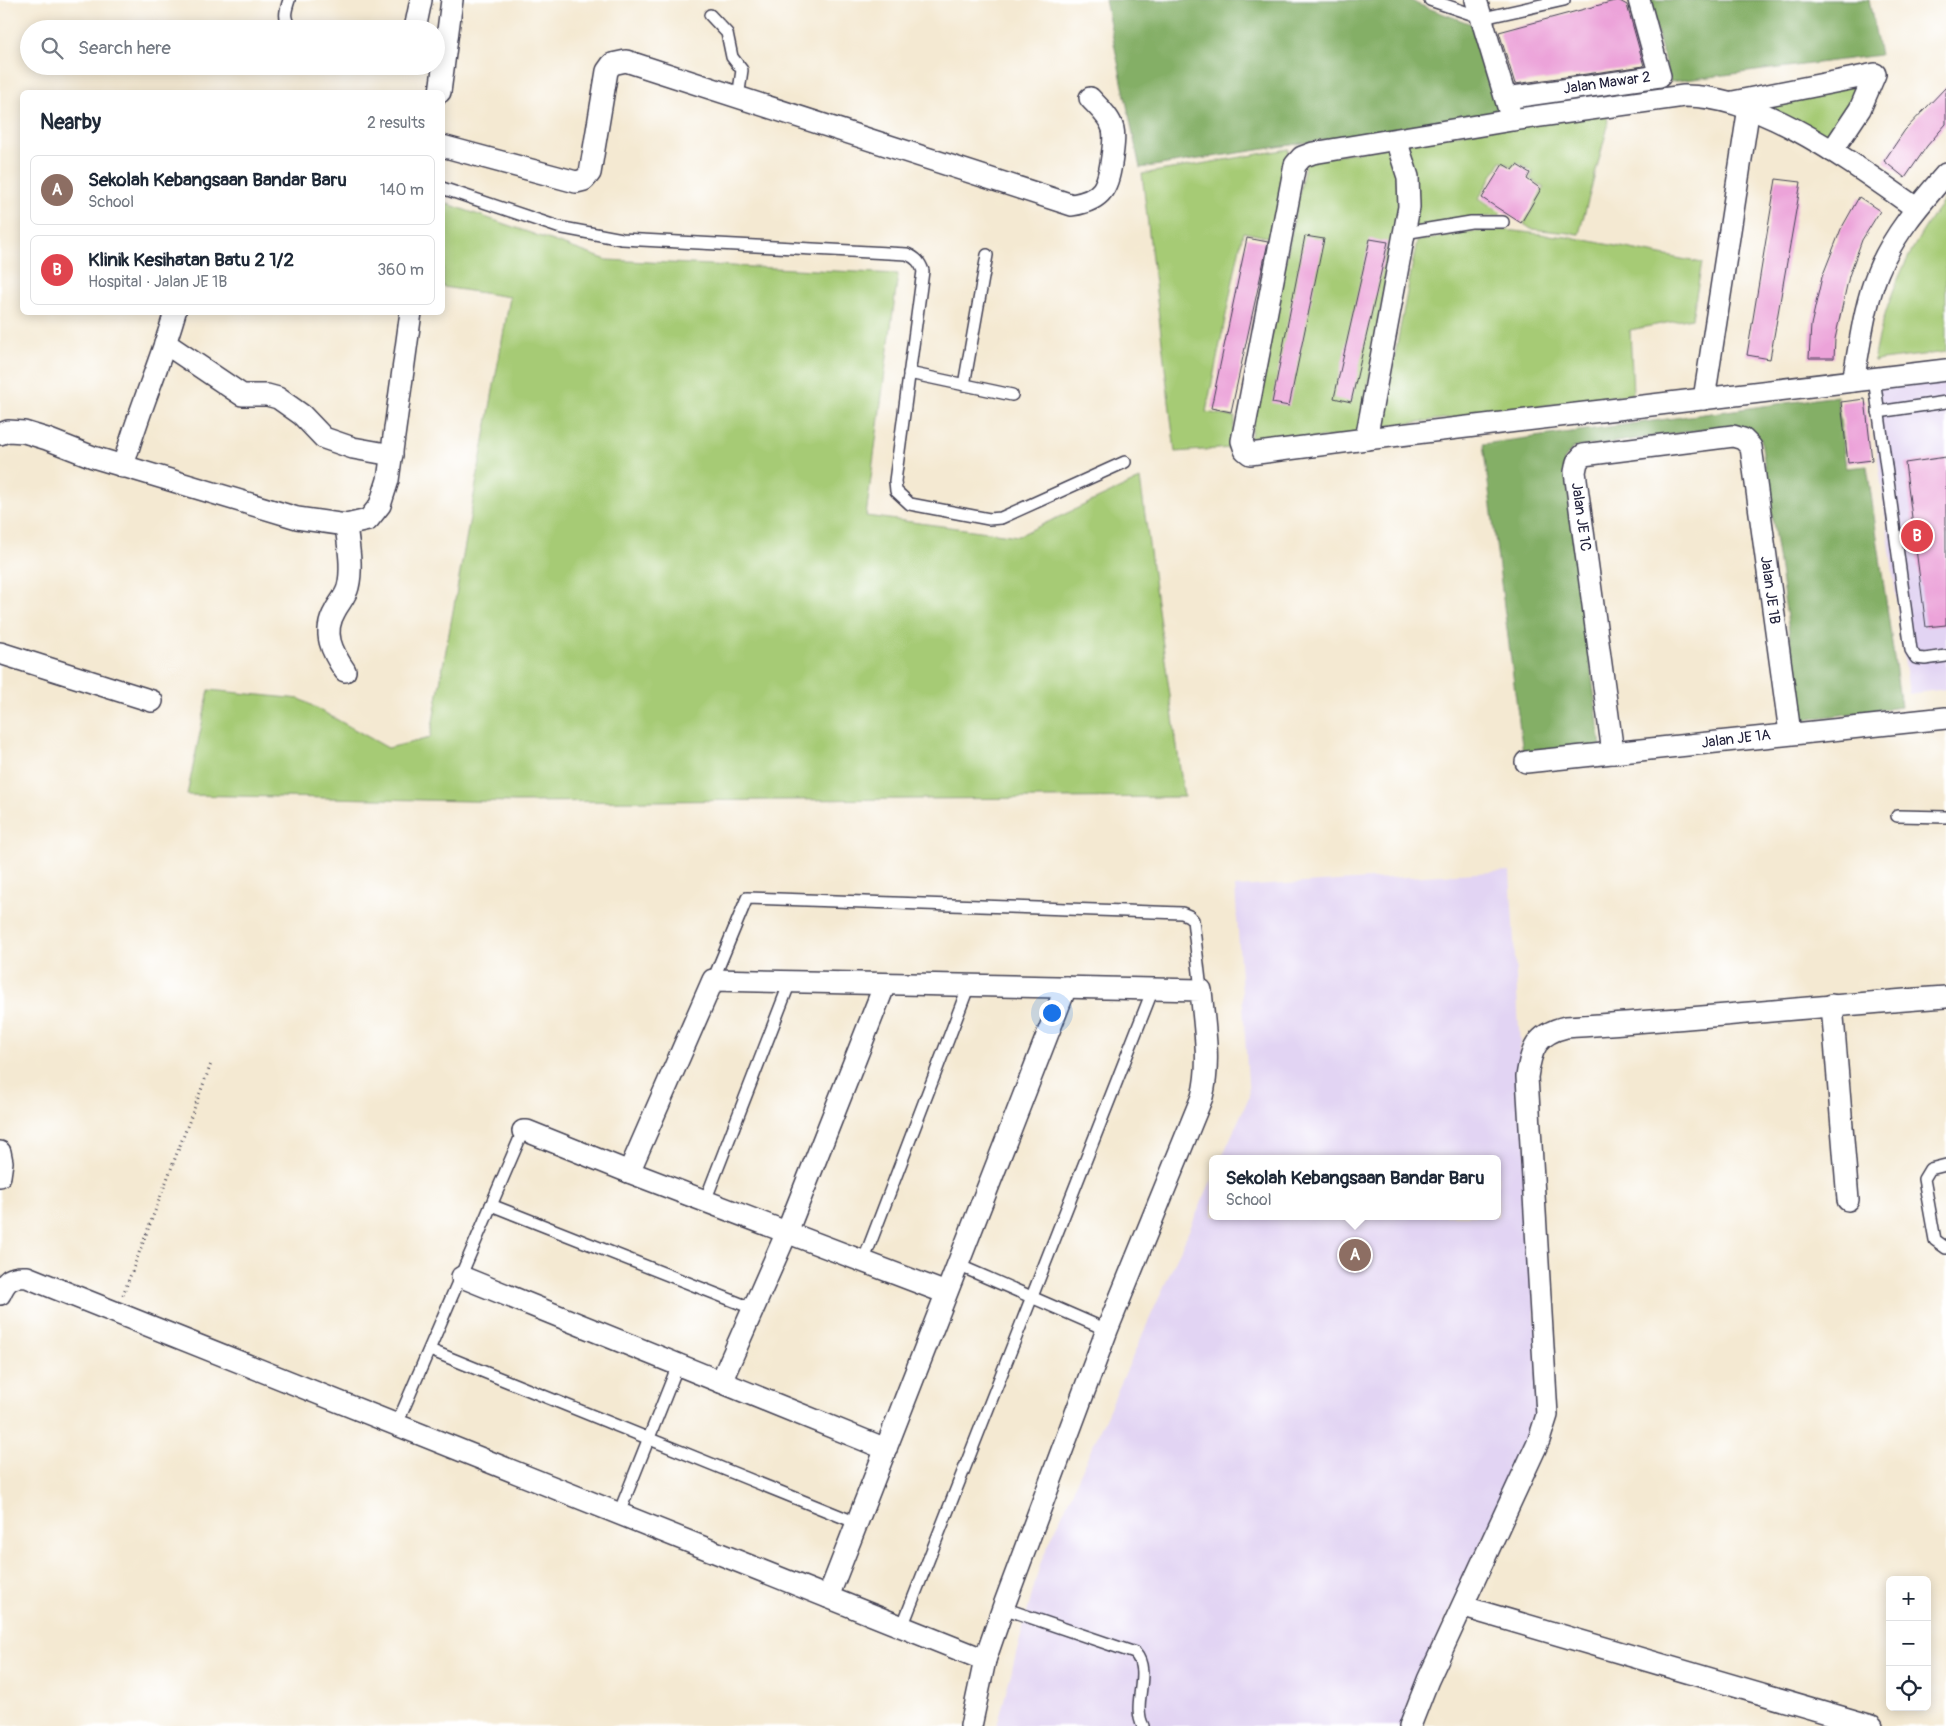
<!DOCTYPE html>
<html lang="en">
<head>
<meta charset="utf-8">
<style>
	body { margin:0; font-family:Pangolin,sans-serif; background:#f2f2f3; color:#1f2937 }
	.controls { position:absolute; right:15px; bottom:15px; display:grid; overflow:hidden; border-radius:8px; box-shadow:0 2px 12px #0003 }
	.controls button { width:45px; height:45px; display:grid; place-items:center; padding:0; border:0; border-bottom:1px solid #e0e1e3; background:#fff; color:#1f2937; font:25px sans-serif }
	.you { position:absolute; left:1051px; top:1012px; width:18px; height:18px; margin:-12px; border:4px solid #fff; border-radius:50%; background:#1a73e8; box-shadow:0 0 0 8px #1a73e833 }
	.badge { display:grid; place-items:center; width:32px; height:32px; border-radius:50%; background:#ea580c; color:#fff; font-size:16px; font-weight:700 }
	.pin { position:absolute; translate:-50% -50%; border:2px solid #fff; box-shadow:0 1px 5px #0006 }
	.popup { position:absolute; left:1209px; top:1155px; width:292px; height:65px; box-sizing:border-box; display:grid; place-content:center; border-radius:8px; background:#fff; filter:drop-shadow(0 1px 4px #0005); font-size:16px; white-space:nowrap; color:#747a83 }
	.popup b { font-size:19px; color:#1f2937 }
	.popup::after { content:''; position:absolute; left:50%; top:100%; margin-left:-10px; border:10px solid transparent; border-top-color:#fff }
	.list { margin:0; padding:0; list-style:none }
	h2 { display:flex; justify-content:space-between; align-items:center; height:65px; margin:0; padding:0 20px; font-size:21px }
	h2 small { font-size:16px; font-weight:400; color:#747a83 }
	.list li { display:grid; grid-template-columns:32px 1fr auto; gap:15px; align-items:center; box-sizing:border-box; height:70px; margin:0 10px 10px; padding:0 10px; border:1px solid #e0e1e3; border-radius:8px }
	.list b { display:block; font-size:19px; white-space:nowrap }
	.list p { margin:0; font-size:16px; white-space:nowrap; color:#747a83 }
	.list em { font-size:16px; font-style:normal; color:#747a83 }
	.icon { flex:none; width:28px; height:28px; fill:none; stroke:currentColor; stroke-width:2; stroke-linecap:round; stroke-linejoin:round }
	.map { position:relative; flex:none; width:1946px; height:1726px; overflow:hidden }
	.search { position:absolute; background:#fff; box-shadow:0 2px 12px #0003; left:20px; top:20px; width:425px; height:55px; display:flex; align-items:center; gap:12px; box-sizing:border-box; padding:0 18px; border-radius:28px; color:#747a83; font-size:19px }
	.panel { position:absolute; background:#fff; box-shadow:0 2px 12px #0003; left:20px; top:90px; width:425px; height:225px; border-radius:8px }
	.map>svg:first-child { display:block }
	.built { fill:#e2d4f3 }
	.green { fill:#a6cb75; stroke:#647658 }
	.forest { fill:#84af66; stroke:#536850 }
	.building { fill:#eca3d9 }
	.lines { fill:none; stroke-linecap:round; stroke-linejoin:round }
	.service-casing { stroke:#424052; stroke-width:14 }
	.minor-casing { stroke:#424052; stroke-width:24 }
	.path { stroke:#424052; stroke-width:3; stroke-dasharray:1 4; stroke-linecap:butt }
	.service { stroke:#fff; stroke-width:11 }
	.minor { stroke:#fff; stroke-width:21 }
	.labels { text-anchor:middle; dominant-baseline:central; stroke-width:4; stroke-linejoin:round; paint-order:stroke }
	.street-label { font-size:15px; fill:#22223b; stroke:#fff }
</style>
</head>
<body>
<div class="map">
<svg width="1946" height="1726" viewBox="0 0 1946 1726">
	<rect width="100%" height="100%" fill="#fff"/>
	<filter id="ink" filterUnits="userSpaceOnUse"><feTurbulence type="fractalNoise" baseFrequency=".02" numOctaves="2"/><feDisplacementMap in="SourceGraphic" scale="10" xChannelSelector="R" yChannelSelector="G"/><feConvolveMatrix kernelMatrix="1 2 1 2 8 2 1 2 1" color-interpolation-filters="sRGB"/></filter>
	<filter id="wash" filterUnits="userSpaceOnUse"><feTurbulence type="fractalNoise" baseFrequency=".0096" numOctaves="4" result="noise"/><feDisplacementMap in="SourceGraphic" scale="20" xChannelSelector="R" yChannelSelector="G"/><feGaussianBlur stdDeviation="1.12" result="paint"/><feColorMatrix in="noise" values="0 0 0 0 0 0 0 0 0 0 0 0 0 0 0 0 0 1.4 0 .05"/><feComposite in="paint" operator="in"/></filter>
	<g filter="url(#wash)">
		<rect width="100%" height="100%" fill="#f4e9d2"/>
		<g class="built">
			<polygon points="1946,375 1946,689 1909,694 1868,383"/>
			<polygon points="1510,871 1541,1413 1411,1694 1403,1726 997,1726 1040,1564 1212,1179 1212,1216 1498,1216 1498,1159 1221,1159 1249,1097 1235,887"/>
		</g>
		<g class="green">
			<polygon points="1865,82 1829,141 1759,104"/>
			<polygon points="1607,110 1608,126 1579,234 1531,229 1524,224 1544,187 1530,179 1533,172 1517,162 1512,167 1501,161 1479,198 1501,213 1499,216 1471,218 1411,228 1402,143"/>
			<polygon points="1393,146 1403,178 1360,434 1249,445 1306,160"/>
			<polygon points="1289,149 1272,238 1243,232 1206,412 1235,417 1231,448 1175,452 1142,174"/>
			<path d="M1946,198v154l-72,9c10,-59 35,-116 72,-163z"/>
			<polygon points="445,203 607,260 898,274 866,516 1018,536 1140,479 1184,797 515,802 187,795 209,690 300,699 388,748 430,738 510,297 443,287"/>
			<polygon points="1505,230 1575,238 1702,263 1692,318 1630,330 1633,394 1381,427 1417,241 1466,232"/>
		</g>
		<g class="forest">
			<polygon points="1105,0 1411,0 1417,4 1477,26 1500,113 1140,168"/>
			<polygon points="1649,0 1869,0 1880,55 1670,82"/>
			<polygon points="1837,396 1846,468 1867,466 1901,707 1802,720 1761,440 1751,430 1735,425 1573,448 1564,460 1601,746 1523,753 1483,444"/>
		</g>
		<g id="blocks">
			<g class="building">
				<polygon points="1618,0 1627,5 1644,66 1515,84 1499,32"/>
				<polygon points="1946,87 1946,124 1927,146 1905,178 1884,161 1905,130"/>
				<polygon points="1503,164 1513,170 1517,165 1530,173 1527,179 1541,189 1521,223 1482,198"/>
				<polygon points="1776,179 1801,182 1770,359 1747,355"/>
				<polygon points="1859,197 1880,211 1862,240 1849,276 1835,339 1834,358 1809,358 1811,325 1822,277 1841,229"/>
				<polygon points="1305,236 1324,239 1289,406 1272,403"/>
				<polygon points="1247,238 1268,242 1231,412 1211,408"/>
				<polygon points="1370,239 1388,242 1351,402 1334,398"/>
				<polygon points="1865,399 1872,460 1848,463 1841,402"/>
				<polygon points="1946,457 1946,625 1926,627 1905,463"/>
			</g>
		</g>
	</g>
	<g filter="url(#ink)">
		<use href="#blocks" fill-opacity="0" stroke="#424052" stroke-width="1"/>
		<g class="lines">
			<defs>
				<g id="service">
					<path d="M289,0c-4,12 -6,19 3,29"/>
					<polyline points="1430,0 1483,18 1564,0"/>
					<polyline points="710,15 727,33 732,57 742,70 738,98"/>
					<path d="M442,188l116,39 64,12 285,15c9,4 13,8 16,17l-28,210 1,10 14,13 79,15 12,-1 124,-56"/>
					<polyline points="1404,233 1471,222 1503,222"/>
					<polyline points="909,373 1012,395"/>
					<polyline points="1874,378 1911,650 1916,658 1925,659 1946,656"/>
					<polyline points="964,385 987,255"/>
					<polyline points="1878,412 1946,402"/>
					<polyline points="1897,816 1946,817"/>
					<polyline points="713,980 747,898 1182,913 1189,916 1193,920 1201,990"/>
					<polyline points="1946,1165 1930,1169 1924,1179 1935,1240 1946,1248"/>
					<polyline points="705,1201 790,982"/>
					<polyline points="491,1205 754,1309"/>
					<polyline points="863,1262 969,985"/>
					<polyline points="958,1265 1107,1330"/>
					<polyline points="430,1350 857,1523"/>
					<polyline points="397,1424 523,1131"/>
					<polyline points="619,1513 678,1365"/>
					<path d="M1003,1608l132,45c17,19 -4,51 8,73"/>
					<polyline points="902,1627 1153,989"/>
				</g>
				<g id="minor">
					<polyline points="1476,0 1509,110"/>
					<polyline points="415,29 421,0"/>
					<polyline points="440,92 452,0"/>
					<polyline points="1506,98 1660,76 1639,0"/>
					<polyline points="1733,102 1875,74 1860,109 1832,151"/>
					<path d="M1396,140l12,37 1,30 -43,232 -116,15 -5,-4 -3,-9 53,-276 7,-8 11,-4 199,-33 172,-24c78,-1 169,68 232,112"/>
					<path d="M442,146l134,36 8,-2 6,-7 17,-102 5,-7 14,-3 446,144c32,-5 36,-19 40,-48 1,-8 3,-20 1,-28 -3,-12 -15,-22 -23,-31"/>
					<polyline points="165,343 242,395 267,395 278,398 302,415 324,438 353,448 392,455"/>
					<path d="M1853,381c7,-36 11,-75 25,-109 15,-37 42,-68 68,-98"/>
					<polyline points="1704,399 1749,107"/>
					<polyline points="0,434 8,431 24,432 47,439 93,457 297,518 346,525 368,520 380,505 388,480 411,312"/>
					<polyline points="1366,439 1946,370"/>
					<path d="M123,467c14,-53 37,-102 52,-155"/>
					<polyline points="0,653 152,701"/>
					<path d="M345,671c-13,-19 -23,-38 -10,-60 4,-8 11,-15 13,-24 5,-20 0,-42 -2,-62"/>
					<polyline points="1613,753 1575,472 1577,462 1583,455 1733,436 1743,439 1751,447 1790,733"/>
					<polyline points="1526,762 1946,718"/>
					<polyline points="1832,1005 1848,1200"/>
					<polyline points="523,1131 527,1131 629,1172 946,1293"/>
					<polyline points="0,1152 2,1162 0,1176"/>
					<path d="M629,1172l84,-192 488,10c3,36 10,72 1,107l-95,233 -104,278 -18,52 -14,66"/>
					<polyline points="462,1277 886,1449"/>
					<path d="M0,1294c6,-14 11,-18 27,-17l958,383"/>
					<polyline points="721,1382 787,1232 885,984"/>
					<polyline points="828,1597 1066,987"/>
					<polyline points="1464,1607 1872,1726"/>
					<path d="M1410,1726l18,-46 111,-240 8,-25 -20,-338c4,-28 9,-43 39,-50 127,-8 253,-21 380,-30"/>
				</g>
			</defs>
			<use href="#service" class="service-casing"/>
			<use href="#minor" class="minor-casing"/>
			<polyline class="path" points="123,1295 211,1064"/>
			<use href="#service" class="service"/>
			<use href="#minor" class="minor"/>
		</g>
	</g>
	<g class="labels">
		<g class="street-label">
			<text transform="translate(1607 83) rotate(-8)">Jalan Mawar 2</text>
			<text transform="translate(1581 517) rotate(82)">Jalan JE 1C</text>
			<text transform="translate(1770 590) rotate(82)">Jalan JE 1B</text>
			<text transform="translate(1736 739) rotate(-7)">Jalan JE 1A</text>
		</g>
	</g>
</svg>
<div class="controls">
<button>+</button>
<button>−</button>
<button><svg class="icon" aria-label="locate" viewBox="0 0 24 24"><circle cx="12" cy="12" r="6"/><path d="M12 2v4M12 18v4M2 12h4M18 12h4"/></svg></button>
</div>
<div class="you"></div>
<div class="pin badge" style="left:1355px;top:1255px;background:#8d6e63">A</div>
<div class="popup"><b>Sekolah Kebangsaan Bandar Baru</b>School</div>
<div class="pin badge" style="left:1917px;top:536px;background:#e0444e">B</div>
<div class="search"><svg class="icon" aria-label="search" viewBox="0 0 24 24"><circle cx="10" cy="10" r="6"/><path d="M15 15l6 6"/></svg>Search here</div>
<section class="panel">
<h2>Nearby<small>2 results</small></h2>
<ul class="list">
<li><span class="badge" style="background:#8d6e63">A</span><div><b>Sekolah Kebangsaan Bandar Baru</b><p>School</p></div><em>140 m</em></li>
<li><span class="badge" style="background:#e0444e">B</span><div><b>Klinik Kesihatan Batu 2 1/2</b><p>Hospital · Jalan JE 1B</p></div><em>360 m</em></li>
</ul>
</section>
</div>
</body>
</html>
